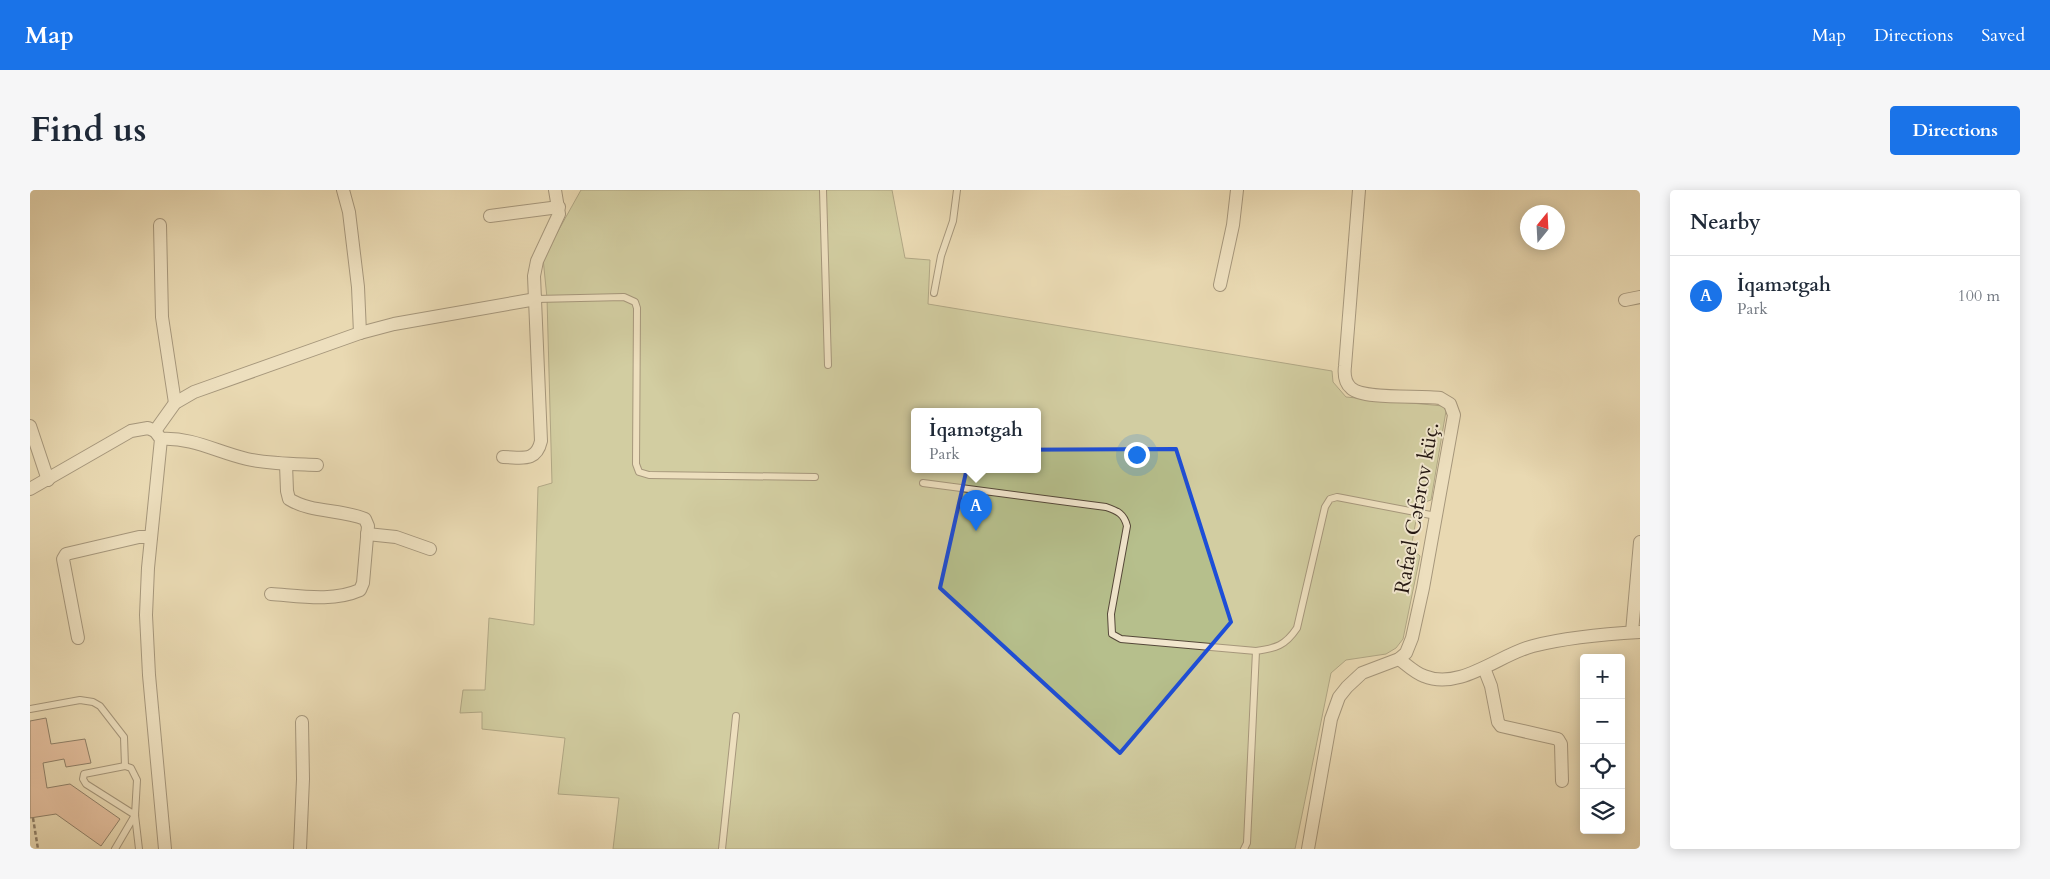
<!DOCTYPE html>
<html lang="en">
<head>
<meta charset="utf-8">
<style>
	body { margin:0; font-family:Cardo,serif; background:#f6f6f7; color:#1f2937 }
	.controls { position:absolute; right:15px; bottom:15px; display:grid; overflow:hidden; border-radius:5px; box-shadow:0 2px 12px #0003 }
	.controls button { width:45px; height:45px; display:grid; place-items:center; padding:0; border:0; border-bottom:1px solid #e0e1e3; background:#fff; color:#1f2937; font:25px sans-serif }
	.compass { position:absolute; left:1490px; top:15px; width:45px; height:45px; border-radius:50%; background:#fff; box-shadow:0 2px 12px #0003; rotate:18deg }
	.you { position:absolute; left:1106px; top:264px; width:18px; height:18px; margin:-12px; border:4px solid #fff; border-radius:50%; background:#1a73e8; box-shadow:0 0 0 8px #1a73e833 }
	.badge { display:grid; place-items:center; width:32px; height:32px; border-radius:50%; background:#1a73e8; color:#fff; font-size:16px; font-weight:700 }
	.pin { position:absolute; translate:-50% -41px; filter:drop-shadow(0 1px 2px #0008) }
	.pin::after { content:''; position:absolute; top:26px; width:18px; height:15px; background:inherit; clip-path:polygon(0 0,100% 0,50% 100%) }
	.popup { position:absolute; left:881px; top:218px; width:130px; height:65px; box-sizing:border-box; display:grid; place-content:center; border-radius:5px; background:#fff; filter:drop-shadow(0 1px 4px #0005); font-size:16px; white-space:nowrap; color:#747a83 }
	.popup b { font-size:19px; color:#1f2937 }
	.popup::after { content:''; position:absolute; left:50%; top:100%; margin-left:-10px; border:10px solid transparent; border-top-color:#fff }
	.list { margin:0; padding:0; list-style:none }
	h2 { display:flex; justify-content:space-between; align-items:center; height:65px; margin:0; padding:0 20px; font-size:21px }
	h2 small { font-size:16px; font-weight:400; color:#747a83 }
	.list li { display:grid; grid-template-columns:32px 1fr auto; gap:15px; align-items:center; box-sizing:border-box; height:80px; padding:0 20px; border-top:1px solid #e0e1e3 }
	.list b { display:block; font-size:19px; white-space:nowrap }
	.list p { margin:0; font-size:16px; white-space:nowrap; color:#747a83 }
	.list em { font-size:16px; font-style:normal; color:#747a83 }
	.icon { flex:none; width:28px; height:28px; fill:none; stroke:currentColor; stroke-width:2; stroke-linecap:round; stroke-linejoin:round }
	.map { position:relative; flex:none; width:1610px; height:659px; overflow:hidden; border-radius:5px }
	header { display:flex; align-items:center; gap:30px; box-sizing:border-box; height:70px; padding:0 25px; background:#1a73e8; color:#fff }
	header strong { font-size:24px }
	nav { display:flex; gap:28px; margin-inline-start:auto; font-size:18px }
	.intro { display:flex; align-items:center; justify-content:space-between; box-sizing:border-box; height:120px; padding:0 30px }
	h1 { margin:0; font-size:35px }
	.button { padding:12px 22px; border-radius:5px; background:#1a73e8; color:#fff; font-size:18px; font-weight:700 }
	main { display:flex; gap:30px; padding:0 30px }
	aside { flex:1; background:#fff; border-radius:5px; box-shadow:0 2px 12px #0003 }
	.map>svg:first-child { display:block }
	.green { fill:#b6bf8c; stroke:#6d6b4e; fill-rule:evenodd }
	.building { fill:#e0a589; stroke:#241711 }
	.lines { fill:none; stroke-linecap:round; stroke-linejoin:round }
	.lane-casing { stroke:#554839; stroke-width:8 }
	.street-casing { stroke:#554839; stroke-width:14 }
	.path { stroke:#241711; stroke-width:2.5; stroke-dasharray:4 2.5; stroke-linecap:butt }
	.lane { stroke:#f1e6cd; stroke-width:6 }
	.street { stroke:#f1e6cd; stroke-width:12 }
	.marked { fill:none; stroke:#1d4ed8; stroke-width:4; stroke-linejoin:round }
	.labels { text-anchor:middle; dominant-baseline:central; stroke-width:4; stroke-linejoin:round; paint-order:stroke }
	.street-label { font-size:21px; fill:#241711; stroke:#f1e6cd }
</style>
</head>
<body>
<header>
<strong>Map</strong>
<nav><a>Map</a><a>Directions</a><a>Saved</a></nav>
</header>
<div class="intro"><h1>Find us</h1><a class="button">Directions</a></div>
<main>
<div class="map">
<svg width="1610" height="659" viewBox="0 0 1610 659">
	<rect width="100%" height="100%" fill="#e9d9b2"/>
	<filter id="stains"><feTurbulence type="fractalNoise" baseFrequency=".004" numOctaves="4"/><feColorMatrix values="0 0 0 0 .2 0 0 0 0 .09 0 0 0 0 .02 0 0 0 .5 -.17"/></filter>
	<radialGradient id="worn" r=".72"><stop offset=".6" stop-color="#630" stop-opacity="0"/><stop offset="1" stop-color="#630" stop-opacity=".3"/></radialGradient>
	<path class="green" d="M551,0h311l13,68 25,2 -2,44 404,67 1,11 13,15 97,9 3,5 -15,89 -12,4 -8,44 9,8 -17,83 -7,9 -10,6 -40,6 -15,13 -36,176h-682l6,-51 -61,-4 7,-56 -83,-9v-17l-22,1 3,-23h22l4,-72 45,7 4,-138 14,-4 -5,-185 -4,-40zM885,222h122v58h-122z"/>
	<polygon class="building" points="16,528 21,554 55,549 61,573 36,577 34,569 13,573 17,598 40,594 90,629 71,656 26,624 0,628 0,531"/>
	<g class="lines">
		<defs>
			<g id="lane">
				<polyline points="793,0 798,175"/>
				<polyline points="904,103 911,66 923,31 927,0"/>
				<polyline points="506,109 594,107 605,112 607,118 606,274 609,282 619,285 785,287"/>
				<path d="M893,293l183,24c12,4 18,7 21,19l-16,88 1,20 9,5 135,12"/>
				<polyline points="0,519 50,510 63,512 70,516 94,547 95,576"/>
				<polyline points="105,625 56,594 53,589 54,584 95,576 101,578 107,590 105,625 109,659"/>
				<polyline points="85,659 105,625"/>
				<polyline points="692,659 706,526"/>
				<path d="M1214,659l3,-6 9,-192c20,-3 29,-5 41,-23l28,-121 5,-8 7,-2 99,19"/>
			</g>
			<g id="street">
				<polyline points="313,0 319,22 328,97 330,143"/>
				<polyline points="460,26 529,17"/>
				<polyline points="130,35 132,127 145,213"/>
				<polyline points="1190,95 1203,35 1207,0"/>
				<polyline points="1595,110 1610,107"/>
				<polyline points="0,236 18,290"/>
				<polyline points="125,241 131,249 118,378 116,425 119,485 135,659"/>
				<path d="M131,249c31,-2 56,13 86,20 22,5 47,5 70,6"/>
				<path d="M473,267c18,0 33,6 38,-16l-7,-165 3,-15 22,-47 -4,-24"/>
				<polyline points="0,299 101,241 118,238 125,241 145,213 164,202 330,143 364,134 506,109"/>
				<polyline points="337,344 366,347 400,359"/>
				<path d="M241,404c29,2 62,8 89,-4l3,-7 5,-57 -3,-7c-24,-10 -54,-6 -76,-20l-2,-8 -1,-27"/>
				<polyline points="1602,442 1610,352"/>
				<polyline points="48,448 33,369 36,364 109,347 121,347"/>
				<path d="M1369,469c8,6 16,14 25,17 36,15 76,-22 109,-30 35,-9 71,-12 107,-14"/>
				<polyline points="1454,478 1461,496 1468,532 1471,536 1528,549 1531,554 1532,591"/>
				<polyline points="270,659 273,589 272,532"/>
				<path d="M1278,659l23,-130 8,-22 8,-10 15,-14 37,-14 7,-6 6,-15 11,-50 31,-173 -4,-11 -10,-6c-20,-3 -77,2 -89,-10 -7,-6 -7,-14 -6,-22l14,-176"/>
			</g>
		</defs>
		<use href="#lane" class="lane-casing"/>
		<use href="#street" class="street-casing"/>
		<polyline class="path" points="3,628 8,659"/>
		<use href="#lane" class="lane"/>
		<use href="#street" class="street"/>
	</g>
	<path d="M0 0H1610V659H0ZM1146,259l55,173 -111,131 -180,-165 31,-138z" fill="#e9d9b2" fill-opacity=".55" fill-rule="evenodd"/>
	<path class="marked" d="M1146,259l55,173 -111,131 -180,-165 31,-138z"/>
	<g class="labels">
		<g class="street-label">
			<text transform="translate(1387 318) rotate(-80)">Rafael Cəfərov küç.</text>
		</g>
	</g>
	<rect width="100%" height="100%" filter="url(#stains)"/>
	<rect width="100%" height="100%" fill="url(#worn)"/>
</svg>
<div class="controls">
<button>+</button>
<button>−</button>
<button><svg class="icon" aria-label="locate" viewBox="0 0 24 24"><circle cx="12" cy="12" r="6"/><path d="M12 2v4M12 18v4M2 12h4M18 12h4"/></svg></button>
<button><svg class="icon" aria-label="layers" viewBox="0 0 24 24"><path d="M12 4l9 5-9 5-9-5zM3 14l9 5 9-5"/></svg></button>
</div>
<svg class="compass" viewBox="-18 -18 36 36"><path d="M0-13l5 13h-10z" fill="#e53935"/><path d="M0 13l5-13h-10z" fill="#747a83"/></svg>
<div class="you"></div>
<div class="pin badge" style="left:946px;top:341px">A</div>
<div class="popup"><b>İqamətgah</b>Park</div>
</div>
<aside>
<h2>Nearby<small></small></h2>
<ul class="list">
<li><span class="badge">A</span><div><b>İqamətgah</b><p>Park</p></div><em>100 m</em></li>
</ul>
</aside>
</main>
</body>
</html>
